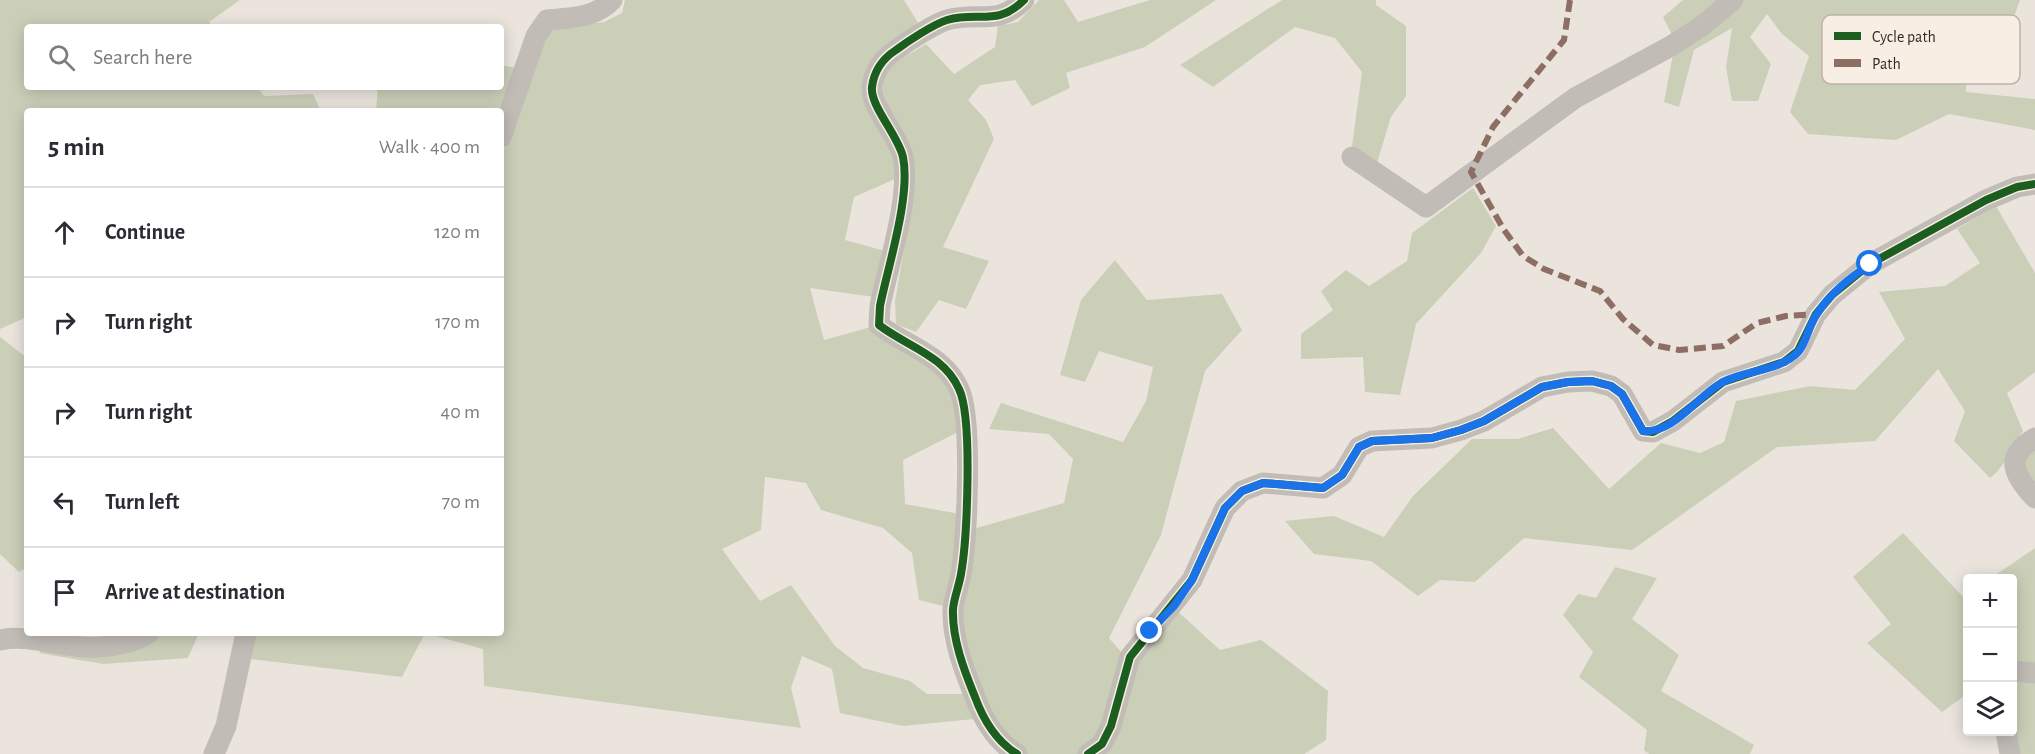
<!DOCTYPE html>
<html lang="en">
<head>
<meta charset="utf-8">
<style>
	body { margin:0; font-family:"Alegreya Sans",sans-serif; background:#f2f2f3; color:#2b2b33 }
	.controls { position:absolute; right:18px; bottom:18px; display:grid; overflow:hidden; border-radius:6px; box-shadow:0 3px 15px #0003 }
	.controls button { width:54px; height:54px; display:grid; place-items:center; padding:0; border:0; border-bottom:2px solid #e1e1e2; background:#fff; color:#2b2b33; font:30px sans-serif }
	.stop { position:absolute; width:18px; height:18px; margin:-14px; border:4px solid #1a73e8; border-radius:50%; background:#fff }
	.stop.end { background:#1a73e8; border-color:#fff; box-shadow:0 2px 6px #0008 }
	.list { margin:0; padding:0; list-style:none }
	h2 { display:flex; justify-content:space-between; align-items:center; height:78px; margin:0; padding:0 24px; font-size:26px }
	h2 small { font-size:20px; font-weight:400; color:#7c7c81 }
	.list li { display:grid; grid-template-columns:39px 1fr auto; gap:18px; align-items:center; box-sizing:border-box; height:90px; padding:0 24px; border-top:2px solid #e1e1e2 }
	.list b { display:block; font-size:22px; white-space:nowrap }
	.list em { font-size:20px; font-style:normal; color:#7c7c81 }
	.icon { flex:none; width:33px; height:33px; fill:none; stroke:currentColor; stroke-width:2; stroke-linecap:round; stroke-linejoin:round }
	.map { position:relative; flex:none; width:2035px; height:754px; overflow:hidden }
	.search { position:absolute; background:#fff; box-shadow:0 3px 15px #0003; left:24px; top:24px; width:480px; height:66px; display:flex; align-items:center; gap:15px; box-sizing:border-box; padding:0 21px; border-radius:6px; color:#7c7c81; font-size:22px }
	.panel { position:absolute; background:#fff; box-shadow:0 3px 15px #0003; left:24px; top:108px; width:480px; height:528px; border-radius:6px }
	.map>svg:first-child { display:block }
	.green { fill:#cbcfb8 }
	.lines { fill:none; stroke-linecap:round; stroke-linejoin:round }
	.minor { stroke:#c2bcb7; stroke-width:21 }
	.quiet { stroke:#8d6e63; stroke-width:6; stroke-dasharray:12 6; stroke-linecap:butt }
	.cycleway-casing { stroke:#f8eee3; stroke-width:11 }
	.cycleway { stroke:#1b5e20; stroke-width:8 }
	.route { stroke:#1a73e8; stroke-width:8 }
	.key { fill:#f8eee3; stroke:#bdb3aa; stroke-width:1.5 }
	.key-label { font-size:16px; fill:#322a26 }
</style>
</head>
<body>
<div class="map">
<svg width="2035" height="754" viewBox="0 0 2035 754">
	<rect width="100%" height="100%" fill="#eae4dd"/>
	<g class="green">
		<polygon points="0,0 240,0 209,22 212,27 27,27 27,87 257,87 264,96 313,94 321,111 27,111 27,317 0,329"/>
		<polygon points="625,0 904,0 920,26 874,61 896,161 895,179 854,197 845,240 885,251 874,297 810,288 824,340 871,327 916,354 953,389 958,432 903,460 905,504 960,514 947,607 919,600 912,553 883,528 821,510 806,483 765,477 761,530 722,549 760,601 791,585 835,646 863,668 910,681 927,694 966,694 974,719 903,726 840,713 832,669 802,656 791,688 801,728 484,686 483,649 425,633 402,677 249,659 252,633 501,633 501,157 527,91 541,40 551,28 604,22 622,13"/>
		<polygon points="1039,0 1064,0 1078,22 1150,0 1216,0 1145,47 1066,73 1070,88 1032,106 1015,80 980,85 968,100 986,120 994,139 943,247 989,261 966,309 939,300 916,332 896,324 895,301 905,244 889,109 882,89 887,68 926,44 954,74 995,47 998,26 1018,22"/>
		<polygon points="1282,0 1376,0 1376,5 1406,26 1406,96 1391,117 1376,166 1352,146 1362,72 1335,38 1295,27 1213,87 1180,65"/>
		<polygon points="1683,0 1726,0 1672,35 1663,17"/>
		<polygon points="1741,0 2020,0 2007,36 1968,35 1966,92 2035,99 2035,130 1949,114 1896,140 1808,134 1790,112 1809,56 1782,34 1767,14 1750,37 1771,64 1758,101 1732,101 1726,67 1732,28 1694,50 1679,107 1664,102 1673,54"/>
		<polygon points="501,65 517,68 501,111 376,111 378,87 501,87"/>
		<polygon points="1473,188 1496,226 1481,253 1416,324 1400,395 1365,392 1363,357 1301,359 1301,334 1333,310 1321,291 1346,270 1369,286 1407,261 1412,233"/>
		<path d="M1996,206l39,67v99l-28,21 16,38c-13,17 -16,34 -33,47l-36,-37 11,-30 -27,-42 -63,72 -98,6 -145,103 -108,-12 -49,44 -35,-2 -22,16 -47,-35 -57,-7 -29,-33 49,-5 50,21 29,-41 59,-57h46l35,-11 56,61 52,-46 39,10 24,-11 12,-41 74,-15 45,4 50,-51 -26,-47 66,-6 35,-23 -23,-34z"/>
		<polygon points="1115,260 1147,300 1222,294 1242,330 1205,371 1161,535 1109,638 1122,653 1107,728 1078,754 1027,754 1000,737 965,655 957,606 973,529 1064,503 1073,459 1049,434 989,429 1001,403 1123,442 1146,401 1153,367 1099,351 1085,382 1060,375 1081,300"/>
		<polygon points="0,337 27,358 27,567 19,572 0,554"/>
		<polygon points="2035,442 2035,491 2018,461"/>
		<polygon points="1903,533 1963,597 1967,595 1967,694 1942,712 1867,643 1891,624 1853,577"/>
		<polygon points="2035,548 2035,667 2013,666 2012,578 1991,578"/>
		<polygon points="1615,567 1657,578 1632,619 1679,655 1661,691 1754,745 1750,754 1649,754 1644,750 1647,730 1579,677 1593,652 1563,615 1578,594 1596,598"/>
		<polygon points="1174,608 1220,650 1261,640 1328,691 1326,740 1304,754 1098,754 1132,669"/>
		<polygon points="157,633 199,633 188,658 103,664 39,653 44,645"/>
		<polygon points="2013,676 2035,676 2035,754 2015,754"/>
	</g>
	<g class="lines">
		<g class="minor">
			<path d="M501,137l35,-101 11,-16c24,-2 48,-2 65,-20"/>
			<polyline points="1352,157 1426,207 1575,98 1671,46 1702,26 1733,0"/>
			<path d="M2035,438c-33,19 -20,38 0,60"/>
			<path d="M0,640c21,-5 45,2 66,5 27,5 61,2 83,-12"/>
			<polyline points="2012,671 2035,673"/>
			<polyline points="2006,732 2010,754"/>
			<polyline points="214,754 226,726 246,633"/>
			<path d="M1017,754c-21,-13 -34,-35 -42,-57 -11,-27 -23,-58 -22,-88 1,-11 6,-23 8,-35 6,-34 12,-156 -2,-185 -15,-34 -53,-43 -80,-64l1,-19c8,-40 31,-110 23,-149 -5,-22 -33,-51 -31,-70 2,-16 10,-28 24,-37 12,-9 38,-26 51,-30 32,-9 50,7 77,-20"/>
			<polyline points="1088,754 1102,744 1111,726 1130,657 1192,580 1225,508 1242,491 1263,483 1323,488 1342,475 1359,447 1372,441 1432,438 1461,430 1484,421 1542,387 1568,382 1592,381 1611,386 1622,394 1643,431 1653,432 1673,421 1723,382 1784,362 1798,351 1816,314 1832,295 1870,264 1986,200 2017,187 2035,184"/>
		</g>
		<polyline class="quiet" points="1570,0 1564,40 1493,127 1471,172 1504,230 1523,256 1544,269 1600,291 1623,319 1653,345 1679,350 1723,346 1757,323 1786,316 1816,314"/>
		<defs>
			<g id="cycleway">
				<path d="M1017,754c-21,-13 -34,-35 -42,-57 -11,-27 -23,-58 -22,-88 1,-11 6,-23 8,-35 6,-34 12,-156 -2,-185 -15,-34 -53,-43 -80,-64l1,-19c8,-40 31,-110 23,-149 -5,-22 -33,-51 -31,-70 2,-16 10,-28 24,-37 12,-9 38,-26 51,-30 32,-9 50,7 77,-20"/>
				<polyline points="1088,754 1102,744 1111,726 1130,657 1192,580 1225,508 1242,491 1263,483 1323,488 1342,475 1359,447 1372,441 1432,438 1461,430 1484,421 1542,387 1568,382 1592,381 1611,386 1622,394 1643,431 1653,432 1673,421 1723,382 1784,362 1798,351 1816,314 1832,295 1870,264 1986,200 2017,187 2035,184"/>
			</g>
		</defs>
		<use href="#cycleway" class="cycleway-casing"/>
		<use href="#cycleway" class="cycleway"/>
	</g>
	<g class="lines">
		<path class="route" d="M1150,631l24,-25 18,-26 33,-72 17,-17 21,-8 60,5 19,-13 17,-28 13,-6 60,-3 29,-8 23,-9 58,-34 26,-5 24,-1 19,5 11,8 21,37c31,3 55,-36 80,-49 23,-12 58,-11 76,-31 8,-11 10,-26 18,-37 13,-21 33,-36 53,-50"/>
	</g>
	<rect x="1822" y="15" width="198" height="69" rx="9" class="key"/>
	<rect x="1834" y="32" width="27" height="8" fill="#1b5e20"/>
	<rect x="1834" y="59" width="27" height="8" fill="#8d6e63"/>
	<g class="key-label">
		<text x="1872" y="42">Cycle path</text>
		<text x="1872" y="69">Path</text>
	</g>
</svg>
<div class="controls">
<button>+</button>
<button>−</button>
<button><svg class="icon" aria-label="layers" viewBox="0 0 24 24"><path d="M12 4l9 5-9 5-9-5zM3 14l9 5 9-5"/></svg></button>
</div>
<div class="stop" style="left:1870px;top:264px"></div>
<div class="stop end" style="left:1150px;top:631px"></div>
<div class="search"><svg class="icon" aria-label="search" viewBox="0 0 24 24"><circle cx="10" cy="10" r="6"/><path d="M15 15l6 6"/></svg>Search here</div>
<section class="panel">
<h2>5 min<small>Walk · 400 m</small></h2>
<ul class="list">
<li><svg class="icon" aria-label="ahead" viewBox="0 0 24 24"><path d="M12 20V5M6 11l6-6 6 6"/></svg><div><b>Continue</b></div><em>120 m</em></li>
<li><svg class="icon" aria-label="right" viewBox="0 0 24 24"><path d="M7 20v-9h11M14 6l5 5-5 5"/></svg><div><b>Turn right</b></div><em>170 m</em></li>
<li><svg class="icon" aria-label="right" viewBox="0 0 24 24"><path d="M7 20v-9h11M14 6l5 5-5 5"/></svg><div><b>Turn right</b></div><em>40 m</em></li>
<li><svg class="icon" aria-label="left" viewBox="0 0 24 24"><path d="M17 20v-9H6M10 6l-5 5 5 5"/></svg><div><b>Turn left</b></div><em>70 m</em></li>
<li><svg class="icon" aria-label="arrive" viewBox="0 0 24 24"><path d="M6 21V4h12l-3 4 3 4H6"/></svg><div><b>Arrive at destination</b></div></li>
</ul>
</section>
</div>
</body>
</html>
